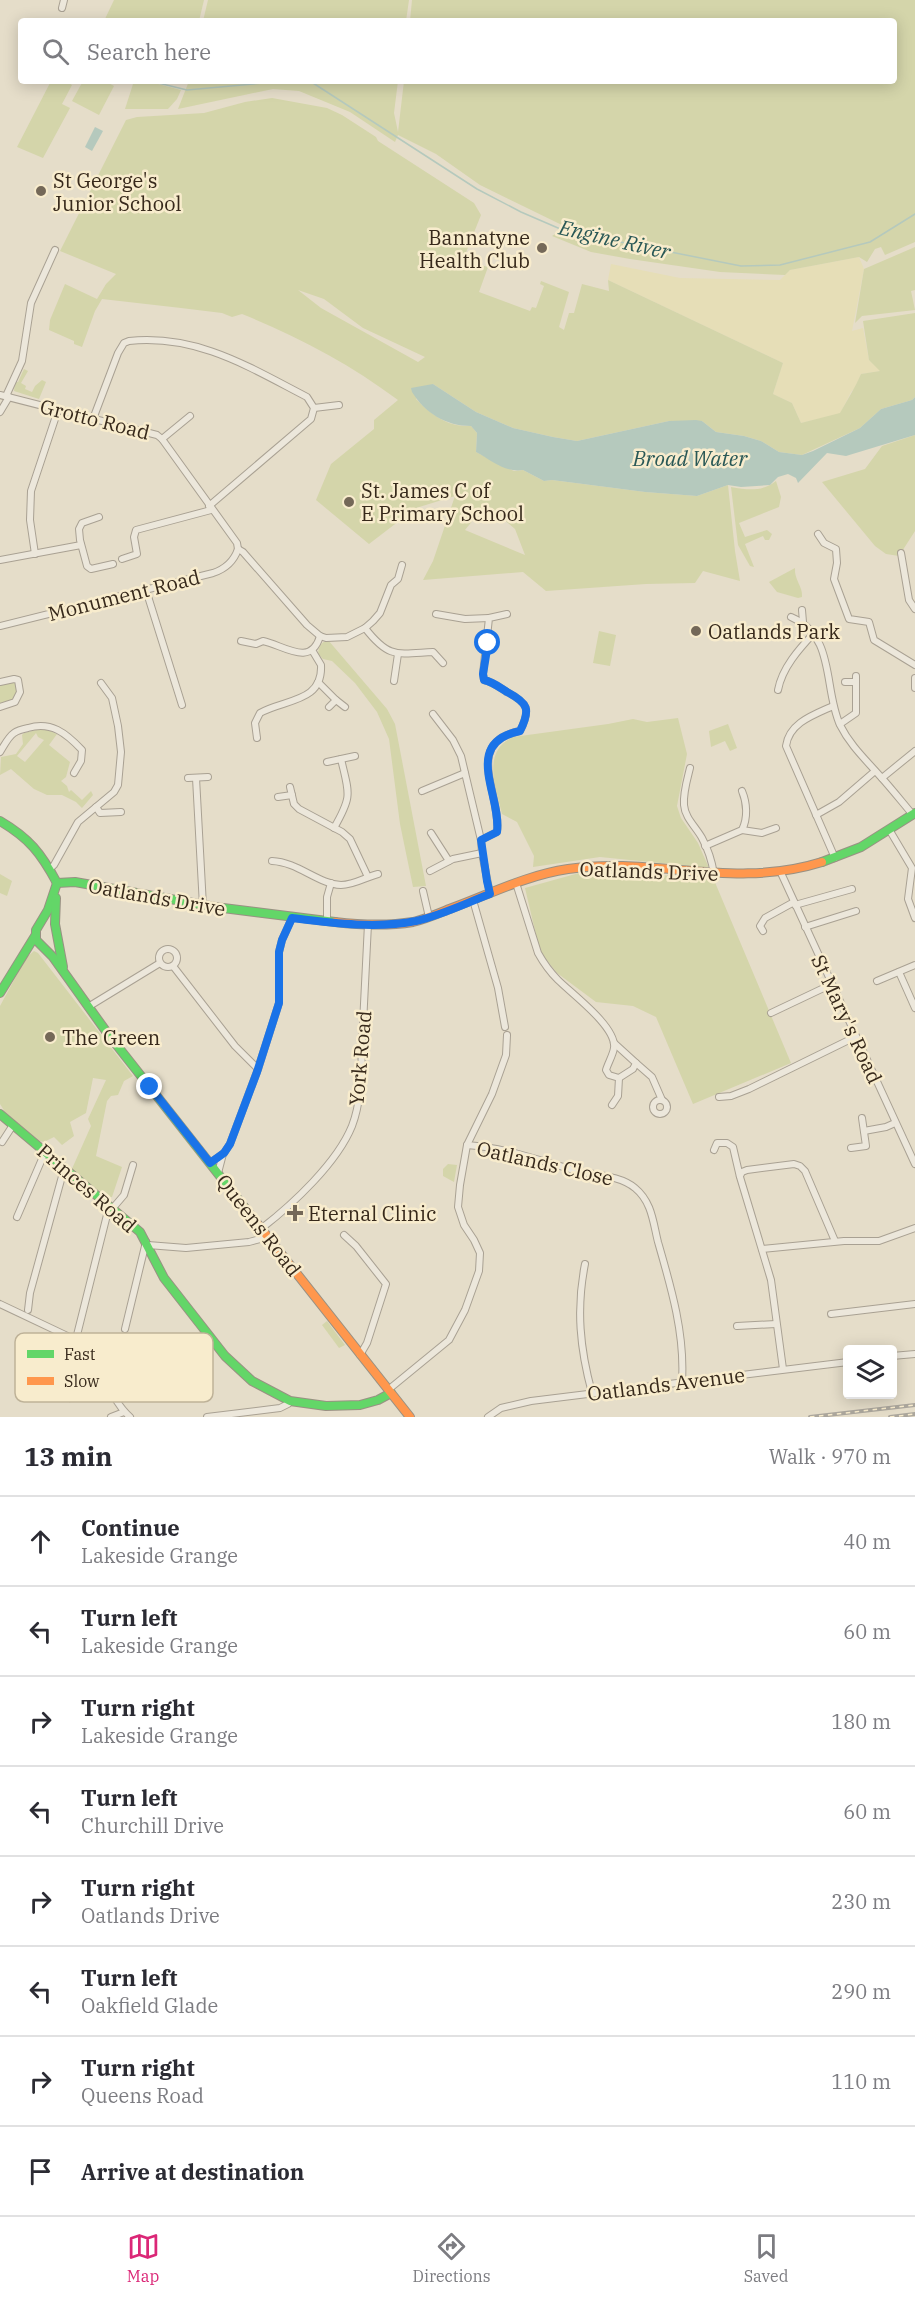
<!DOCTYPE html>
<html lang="en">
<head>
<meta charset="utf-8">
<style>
	body { margin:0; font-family:"IBM Plex Serif",serif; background:#f7f7f7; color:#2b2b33 }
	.controls { position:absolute; right:18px; bottom:18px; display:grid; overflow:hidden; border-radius:6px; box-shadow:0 3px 15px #0003 }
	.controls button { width:54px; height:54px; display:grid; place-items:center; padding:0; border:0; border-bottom:2px solid #e1e1e2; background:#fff; color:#2b2b33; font:30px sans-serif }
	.stop { position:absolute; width:18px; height:18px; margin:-14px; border:4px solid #1a73e8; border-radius:50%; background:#fff }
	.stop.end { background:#1a73e8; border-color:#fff; box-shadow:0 2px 6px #0008 }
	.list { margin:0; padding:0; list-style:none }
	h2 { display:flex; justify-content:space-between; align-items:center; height:78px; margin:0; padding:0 24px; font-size:26px }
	h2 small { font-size:20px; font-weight:400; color:#7c7c81 }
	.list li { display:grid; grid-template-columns:39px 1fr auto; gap:18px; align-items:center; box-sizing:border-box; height:90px; padding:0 24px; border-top:2px solid #e1e1e2 }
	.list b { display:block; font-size:22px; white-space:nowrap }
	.list p { margin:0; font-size:20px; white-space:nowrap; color:#7c7c81 }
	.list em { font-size:20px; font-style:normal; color:#7c7c81 }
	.icon { flex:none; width:33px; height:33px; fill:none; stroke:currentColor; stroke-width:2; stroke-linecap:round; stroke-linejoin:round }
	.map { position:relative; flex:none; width:915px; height:1417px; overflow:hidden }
	.search { position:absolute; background:#fff; box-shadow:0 3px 15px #0003; left:18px; right:18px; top:18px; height:66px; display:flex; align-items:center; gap:15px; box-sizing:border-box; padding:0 21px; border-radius:6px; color:#7c7c81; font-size:22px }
	.sheet { height:798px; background:#fff }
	nav { display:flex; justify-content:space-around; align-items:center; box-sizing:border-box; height:84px; border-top:2px solid #e1e1e2; background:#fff; font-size:16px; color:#7c7c81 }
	nav a { display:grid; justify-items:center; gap:3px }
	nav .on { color:#db2777 }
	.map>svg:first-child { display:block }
	.farmland { fill:#e6deb7 }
	.green { fill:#d4d5aa; fill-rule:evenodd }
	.water { fill:#b5c9bd }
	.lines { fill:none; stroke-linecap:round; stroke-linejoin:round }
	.stream { stroke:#b5c9bd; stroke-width:1.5 }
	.street-casing { stroke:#a9a193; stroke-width:8 }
	.fast-casing { stroke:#999183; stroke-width:10 }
	.slow-casing { stroke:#999183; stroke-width:10 }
	.street { stroke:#ece7db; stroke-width:6 }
	.fast { stroke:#63d668; stroke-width:8 }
	.slow { stroke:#ff974d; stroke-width:8 }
	.rail-casing { stroke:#aba69c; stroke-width:4 }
	.rail { stroke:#f8eccd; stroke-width:1.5; stroke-dasharray:4.5; stroke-linecap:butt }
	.route { stroke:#1a73e8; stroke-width:8 }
	.poi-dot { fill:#746858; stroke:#f8eccd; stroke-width:2 }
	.labels { text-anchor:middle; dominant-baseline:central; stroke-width:5; stroke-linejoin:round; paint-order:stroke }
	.poi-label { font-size:20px; fill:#37291b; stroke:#f8eccd; text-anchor:start }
	.street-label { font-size:20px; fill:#37291b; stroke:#f8eccd }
	.water-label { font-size:21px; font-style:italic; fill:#295856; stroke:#f8eccd }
	.key { fill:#f8eccd; stroke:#beb298; stroke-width:1.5 }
	.key-label { font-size:16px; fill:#37291b }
</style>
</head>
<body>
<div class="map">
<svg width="915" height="1417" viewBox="0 0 915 1417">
	<rect width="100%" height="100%" fill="#e5ddc9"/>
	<polygon class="farmland" points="859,257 864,269 852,331 863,328 869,360 881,371 861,374 855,388 851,392 840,414 801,423 792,403 773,394 783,363 608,280 611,264 680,278 780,280 790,270"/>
	<g class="green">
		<polygon points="114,0 204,0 199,21 104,21"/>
		<polygon points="208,0 409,0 406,21 203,21"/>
		<polygon points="412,0 915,0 915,242 885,255 881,247 875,249 867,262 859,257 790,270 785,275 720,272 630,259 591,252 552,236 566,227 480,185 436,154 398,135 395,142 350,112 299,91 273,89 178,109 189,81 398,81 394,113 398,132 404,81 894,81 894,21 410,21"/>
		<polygon points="51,81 65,81 72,85 62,104 70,108 43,158 17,147"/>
		<polygon points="83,81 105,81 114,86 99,115 72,101"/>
		<polygon points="134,81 147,81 181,90 177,99 168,109 125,109"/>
		<path d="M272,98l55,10 15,7 34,22 2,4 96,62 7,12 -18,45 25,7 -9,25 51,19 2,-4 4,1 8,-22 -4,-2 1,-3 28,11 -10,35 5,3 5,-17h5l8,-29 27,7 -1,-11 175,83 -10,31 19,9 9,20 39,-10c7,-13 15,-25 21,-39l19,-3 -11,-11 -6,-39 52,-8v84l-3,3 -31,9 -21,19 -58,27 -23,-3 -18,-11 -17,-5 -28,-4 -14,-11h-33l-92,20 -24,-4 -40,-9 -37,-16 -43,-28 -17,15c16,16 31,28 55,27l6,7 -1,19 38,19 9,-1 21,11 8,-1 93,12 52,4 31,-11 7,66 5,30 -37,-10 -8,12 -49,1 -100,7 -23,-19 -100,8 10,-19 22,-65 -39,12 -47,36 -53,-44 15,-36 43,-35v-9l24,-20c-48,-36 -101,-64 -156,-86l-10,3 -10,-4 -41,-5 -79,-9 -7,12 -13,36 -8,-3v-3l-25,-11 1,-10 15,-36 32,15 9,-15 10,-10 -56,-23 66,-131 11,-3 67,-4 41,-11zM298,290l26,9 39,29 62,29 -7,5 -97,-54zM486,504l29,25 10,26 -60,-25z"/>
		<polygon points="915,247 915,290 911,291 915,310 862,316 855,323 864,269"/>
		<polygon points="24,369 28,371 21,383 26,386 25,389 32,392 35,386 42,380 46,382 39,399 14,391 15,382 18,382"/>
		<polygon points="915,435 915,531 899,556 886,554 875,546 822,482 865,469 882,446"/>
		<path d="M776,481l5,16 -2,10 -40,16 6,14 22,-7 5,4 -3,6h-4l-2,-4 -18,8 9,23 -4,-1 -12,-21 -7,-58c18,3 30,5 45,-6z"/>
		<path d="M795,568c-1,12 8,18 7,29l-4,1 -21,-6 -8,-10z"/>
		<polygon points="599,631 616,635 610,666 593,663"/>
		<path d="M328,640l59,69 8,15 31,162 -13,1 -13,-63 -11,-85 -12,-27 -22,-29 -23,-22 -9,-2 -5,-5c1,-8 2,-11 10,-14z"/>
		<polygon points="14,681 19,691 13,700 0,703 0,685"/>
		<path d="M678,718l9,36 -10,52 4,12 17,25 11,25 -109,-11 -67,10 1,-11 -17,-34 -15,-8c-6,-27 -21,-62 11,-77l95,-13 25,-5 14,3z"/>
		<polygon points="728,724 737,748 730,751 725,741 711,747 709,731"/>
		<path d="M44,728l13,6 -8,11 21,17 -4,15 -5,4 6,5 2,6 2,-2 11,10 9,-9 2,4 -11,13 -6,-6 -14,-7h-15l-13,-6 -23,-20 -11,6 1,-18 15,-3 7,-10 -1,-9 2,-2zM36,733l2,4 6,3 -19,22 -8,-6z"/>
		<polygon points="606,871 620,877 629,872 714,880 791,1063 693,1104 656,1017 633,1006 596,1002 557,973 540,952 525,888 579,873"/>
		<polygon points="0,874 12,881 7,896 0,893"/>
		<polygon points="34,951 38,953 133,1076 124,1081 118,1095 111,1096 107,1101 96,1156 122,1167 112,1197 105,1198 71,1171 91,1126 88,1119 106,1080 93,1078 86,1113 70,1122 74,1136 62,1145 54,1137 44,1142 39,1141 5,1112 0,1104 0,1006 26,958"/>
		<polygon points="448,1164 457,1165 454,1182 443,1176 443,1169"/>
		<polygon points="327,1321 345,1345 339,1348 322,1325"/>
	</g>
	<g class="water">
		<polygon points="95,127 103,131 92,151 85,147"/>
		<path d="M433,384l43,28 37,16 40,9 24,4 92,-20 27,-1 6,1 14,11 28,4 17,5 18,11 23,3 11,-4 47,-23 21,-19 31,-9 3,-3v38l-69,21 -19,-3 -29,30 -2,-5 -8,-4 -10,3 -8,8 -29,2 -13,-2 -31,11 -52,-4 -93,-12 -8,1 -21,-11c-18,3 -32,-10 -47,-18l1,-19 -6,-7c-25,0 -46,-13 -59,-34l-1,-4z"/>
	</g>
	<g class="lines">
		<g class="stream">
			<polyline points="150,81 187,90 285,81"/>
			<polyline points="306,81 313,83 477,189 521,212 565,231 741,266 780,265 870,242 915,214"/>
		</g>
		<defs>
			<g id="street">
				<polyline points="62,8 64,0"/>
				<polyline points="0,395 157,435 162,439 237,543 238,549"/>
				<polyline points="6,396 22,361 31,303 55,250"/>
				<polyline points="314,408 339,405"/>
				<polyline points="0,412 9,397"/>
				<path d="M93,419l25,-66 6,-10 5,-2c68,-7 120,26 178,56l7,11 -3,11 -102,87"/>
				<polyline points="162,439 190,416"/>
				<polyline points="99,517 82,523 79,529 80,540 87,566 91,569 113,564"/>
				<polyline points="818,534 824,543 836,549 837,563 834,579 849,619 869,622 874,640 915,665"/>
				<polyline points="238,549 243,552 307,625 320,636 326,638 347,637 365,628 373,621 380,613 391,585 398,579 402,565"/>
				<polyline points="901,553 909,600 915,609"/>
				<polyline points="35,554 30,520 31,491 58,410"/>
				<polyline points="122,559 137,554 134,537 136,530 211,510"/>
				<polyline points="0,560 81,545"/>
				<polyline points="146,590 182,705"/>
				<polyline points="802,610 803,622"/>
				<polyline points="436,614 465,619 489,618"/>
				<path d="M791,617c45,19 32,70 49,108 10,20 25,34 40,51 11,12 22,26 33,39"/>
				<path d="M0,626l213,-53c12,-4 21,-12 25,-24"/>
				<path d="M365,628c24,31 32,26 68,24l10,11"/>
				<path d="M241,641l15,3 7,-3c20,4 48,27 57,-5"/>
				<polyline points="915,678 915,688"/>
				<polyline points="394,681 398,654"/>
				<polyline points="0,682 14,679 18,680 20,692 15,702 0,707"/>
				<polyline points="318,682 336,700 329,707"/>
				<polyline points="845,682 856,682"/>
				<path d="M778,690c4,-22 21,-41 36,-57"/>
				<polyline points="336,700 345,707"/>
				<path d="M833,706c-20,9 -44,17 -47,40l49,112"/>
				<polyline points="433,714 453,740 461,756 481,840 482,853 490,894"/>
				<polyline points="840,724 856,713 856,676"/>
				<path d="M257,738l-2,-15 5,-10c24,-14 63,-10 61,-48l-9,-15"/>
				<path d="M0,752c4,-6 8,-15 14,-19 4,-3 9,-4 14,-5 23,-7 38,5 54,22l-1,11 -7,12"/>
				<polyline points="327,762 355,756"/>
				<path d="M690,768c-3,12 -7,25 -6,37 1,13 12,22 18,33 6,11 10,24 12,36"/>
				<polyline points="188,778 208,777"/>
				<polyline points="196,778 203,906"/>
				<polyline points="882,778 915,751"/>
				<polyline points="290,787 294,804 299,809 342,832 350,839 368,877"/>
				<polyline points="422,791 465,773"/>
				<polyline points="278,797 292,795"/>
				<polyline points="96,807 100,813 121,812"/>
				<polyline points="816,815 839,802 875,771"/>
				<path d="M334,828c19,-33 15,-34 7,-69"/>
				<polyline points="742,830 762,833 776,828"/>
				<polyline points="890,831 912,868 908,899 915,918"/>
				<polyline points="431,833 449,861"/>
				<path d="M481,840l16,-8c5,-36 -35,-90 23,-101 11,-22 8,-28 -13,-39 -8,-5 -14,-10 -23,-12l-1,-6 6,-56 18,-4"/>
				<path d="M705,846l37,-16c6,-12 5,-27 0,-39"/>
				<path d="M272,861c26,1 46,23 69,24 13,0 25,-8 37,-11"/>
				<polyline points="50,869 54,865 78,822 114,792 118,785 121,752 118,726 112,698 101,683"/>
				<polyline points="430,871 453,859 482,853"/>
				<polyline points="781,873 915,1164"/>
				<path d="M516,883l22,70c5,9 12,19 20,27 14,14 59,47 56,68 -1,7 -6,15 -8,22l3,5 10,3 -1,18 -6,9"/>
				<polyline points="423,891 429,917"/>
				<polyline points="473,900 498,988 505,1027"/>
				<polyline points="795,905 852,889"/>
				<polyline points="327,922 327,897 331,883"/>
				<polyline points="805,927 856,911"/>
				<polyline points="763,931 760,926 765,918 794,902"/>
				<circle cx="168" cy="958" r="9"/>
				<polyline points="173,966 235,1046 258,1069"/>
				<polyline points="899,972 915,1008"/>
				<polyline points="877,981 915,965"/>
				<polyline points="88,1007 160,963"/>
				<polyline points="771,1013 830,985"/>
				<polyline points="614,1043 636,1063 633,1069 619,1078"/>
				<polyline points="636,1063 652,1077 662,1100"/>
				<polyline points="719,1097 731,1096 749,1089 855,1037"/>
				<circle cx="660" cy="1107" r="7"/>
				<polyline points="864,1131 886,1127 895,1123"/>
				<polyline points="2,1142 13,1125"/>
				<path d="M467,1145c40,3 70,15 107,25 19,5 46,5 61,18 17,14 18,34 23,54 13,45 27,92 24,139"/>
				<polyline points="851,1148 866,1146 862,1118"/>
				<polyline points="714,1150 717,1143 727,1143 733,1147 740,1177 771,1280 783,1369"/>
				<polyline points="210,1163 224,1153 230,1144 258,1069 279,1003 279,952 282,940 292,918"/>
				<polyline points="218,1173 223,1154"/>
				<polyline points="740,1176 742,1172 747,1170 794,1164 800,1166 805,1171 835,1241"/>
				<polyline points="112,1209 124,1195 133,1165"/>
				<polyline points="17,1217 45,1152"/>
				<path d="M262,1228c31,-24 75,-65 90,-102 10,-26 9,-55 10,-82 2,-40 4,-80 6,-120"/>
				<polyline points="344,1235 356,1246 386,1284 367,1343 360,1355"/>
				<polyline points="148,1245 186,1248 249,1242 268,1237"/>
				<polyline points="762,1249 844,1241 879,1241 915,1228"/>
				<path d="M585,1264c-9,45 -5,85 7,129"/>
				<path d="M0,1304l78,37c26,19 28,55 52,76"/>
				<polyline points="28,1310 30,1293 64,1169"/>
				<polyline points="831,1314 915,1304"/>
				<polyline points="737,1326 776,1324"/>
				<polyline points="125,1329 146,1242"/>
				<polyline points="77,1335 109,1207"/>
				<polyline points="892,1356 915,1354"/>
				<polyline points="388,1390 449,1340 465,1310 479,1271 480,1253 474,1240 464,1225 458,1207 460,1185 467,1145 492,1094 506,1055 507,1035"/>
				<polyline points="70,1398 56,1377 90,1352"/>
				<polyline points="111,1417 124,1412"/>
				<polyline points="207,1417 280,1408 288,1404 290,1401"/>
				<polyline points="488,1417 501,1408 531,1401 848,1362"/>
			</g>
			<g id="fast">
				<path d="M0,821c29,17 41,32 57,62"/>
				<polyline points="822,862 861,847 915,813"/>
				<polyline points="57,883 75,882 215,907 335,922"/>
				<polyline points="57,883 48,910 36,930 36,940 53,957 108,1034 245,1208"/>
				<polyline points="56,898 55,924 63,967"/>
				<polyline points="0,993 35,936"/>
				<polyline points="0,1114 140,1232 164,1278 225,1356 252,1381 290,1401 326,1406 360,1405 378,1400 391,1393"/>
			</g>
			<g id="slow">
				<path d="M335,922c26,3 53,4 78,0 13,-3 26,-9 39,-14 38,-14 75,-33 116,-39 86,-13 165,21 254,-7"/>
				<polyline points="245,1208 410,1417"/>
			</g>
		</defs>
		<use href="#street" class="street-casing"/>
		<use href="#fast" class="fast-casing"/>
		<use href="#slow" class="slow-casing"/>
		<use href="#street" class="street"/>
		<use href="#fast" class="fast"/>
		<use href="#slow" class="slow"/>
		<defs>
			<g id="rail">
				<polyline points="810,1417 915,1405"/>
				<polyline points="890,1417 915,1414"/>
			</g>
		</defs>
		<use href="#rail" class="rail-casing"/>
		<use href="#rail" class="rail"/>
	</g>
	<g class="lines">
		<path class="route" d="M150,1087l60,76 14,-10 6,-9 27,-72 22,-69v-51l3,-12 10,-22c40,5 84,11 124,3 26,-6 50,-18 74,-27l-3,-13 -6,-41 16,-8c5,-36 -36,-89 23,-101 11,-22 8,-28 -13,-39 -8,-5 -14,-10 -23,-12l-1,-6 5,-31"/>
	</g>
	<g class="poi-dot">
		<circle cx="41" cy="191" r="6"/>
		<circle cx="542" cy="248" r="6"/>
		<circle cx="349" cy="502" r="6"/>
		<circle cx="696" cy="631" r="6"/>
		<circle cx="50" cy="1037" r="6"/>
		<path d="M292 1204h6v6h6v6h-6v6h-6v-6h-6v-6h6z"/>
	</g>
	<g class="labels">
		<g class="poi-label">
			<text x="53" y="180">St George's<tspan x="53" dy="23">Junior School</tspan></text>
			<text x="530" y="237" text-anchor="end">Bannatyne<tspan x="530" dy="23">Health Club</tspan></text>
			<text x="361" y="490">St. James C of<tspan x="361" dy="23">E Primary School</tspan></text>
			<text x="708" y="631">Oatlands Park</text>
			<text x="62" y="1037">The Green</text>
			<text x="308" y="1213">Eternal Clinic</text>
		</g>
		<g class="street-label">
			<text transform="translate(95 419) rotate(14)">Grotto Road</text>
			<text transform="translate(124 595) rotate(-14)">Monument Road</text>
			<text transform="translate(649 871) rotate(2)">Oatlands Drive</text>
			<text transform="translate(157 897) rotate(10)">Oatlands Drive</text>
			<text transform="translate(847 1019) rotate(65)">St Mary's Road</text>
			<text transform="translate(360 1058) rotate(-85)">York Road</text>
			<text transform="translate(545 1163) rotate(13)">Oatlands Close</text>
			<text transform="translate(87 1188) rotate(41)">Princes Road</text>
			<text transform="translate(259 1225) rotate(52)">Queens Road</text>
			<text transform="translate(666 1384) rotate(-7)">Oatlands Avenue</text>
		</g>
		<g class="water-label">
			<text transform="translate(615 239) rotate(13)">Engine River</text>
			<text x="690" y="458">Broad Water</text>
		</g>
	</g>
	<rect x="15" y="1333" width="198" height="69" rx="9" class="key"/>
	<rect x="27" y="1350" width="27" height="8" fill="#63d668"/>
	<rect x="27" y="1377" width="27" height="8" fill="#ff974d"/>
	<g class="key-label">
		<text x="64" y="1360">Fast</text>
		<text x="64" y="1387">Slow</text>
	</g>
</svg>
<div class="controls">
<button><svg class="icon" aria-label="layers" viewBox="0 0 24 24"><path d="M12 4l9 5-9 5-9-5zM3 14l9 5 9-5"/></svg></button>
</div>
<div class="stop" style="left:488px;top:643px"></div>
<div class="stop end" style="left:150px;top:1087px"></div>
<div class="search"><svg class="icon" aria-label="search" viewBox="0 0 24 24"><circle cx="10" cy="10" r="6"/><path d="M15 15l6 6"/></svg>Search here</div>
</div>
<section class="sheet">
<h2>13 min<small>Walk · 970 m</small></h2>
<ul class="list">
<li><svg class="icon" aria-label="ahead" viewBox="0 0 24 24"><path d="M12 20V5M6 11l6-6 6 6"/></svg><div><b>Continue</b><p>Lakeside Grange</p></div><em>40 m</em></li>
<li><svg class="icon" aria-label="left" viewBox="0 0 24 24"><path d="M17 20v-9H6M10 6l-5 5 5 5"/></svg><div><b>Turn left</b><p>Lakeside Grange</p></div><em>60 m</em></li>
<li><svg class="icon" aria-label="right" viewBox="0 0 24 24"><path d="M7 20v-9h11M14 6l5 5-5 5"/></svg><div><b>Turn right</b><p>Lakeside Grange</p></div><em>180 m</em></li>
<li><svg class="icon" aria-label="left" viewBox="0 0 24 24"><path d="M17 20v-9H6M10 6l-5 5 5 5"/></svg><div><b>Turn left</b><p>Churchill Drive</p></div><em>60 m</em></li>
<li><svg class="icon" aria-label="right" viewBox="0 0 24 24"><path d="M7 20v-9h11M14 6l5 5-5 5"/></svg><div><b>Turn right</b><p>Oatlands Drive</p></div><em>230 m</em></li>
<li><svg class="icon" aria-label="left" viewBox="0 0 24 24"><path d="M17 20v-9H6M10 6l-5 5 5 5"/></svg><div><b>Turn left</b><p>Oakfield Glade</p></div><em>290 m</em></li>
<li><svg class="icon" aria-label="right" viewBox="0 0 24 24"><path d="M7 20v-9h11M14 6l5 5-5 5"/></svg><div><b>Turn right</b><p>Queens Road</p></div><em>110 m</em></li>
<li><svg class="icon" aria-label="arrive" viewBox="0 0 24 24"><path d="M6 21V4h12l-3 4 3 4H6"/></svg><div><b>Arrive at destination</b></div></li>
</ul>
</section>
<nav>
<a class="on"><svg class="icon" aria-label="map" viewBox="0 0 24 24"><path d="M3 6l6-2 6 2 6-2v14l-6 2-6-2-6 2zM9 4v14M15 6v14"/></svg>Map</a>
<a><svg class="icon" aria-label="directions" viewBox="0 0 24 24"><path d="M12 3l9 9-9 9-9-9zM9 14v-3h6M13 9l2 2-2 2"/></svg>Directions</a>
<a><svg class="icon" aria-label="saved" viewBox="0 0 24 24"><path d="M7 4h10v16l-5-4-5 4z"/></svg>Saved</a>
</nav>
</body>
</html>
